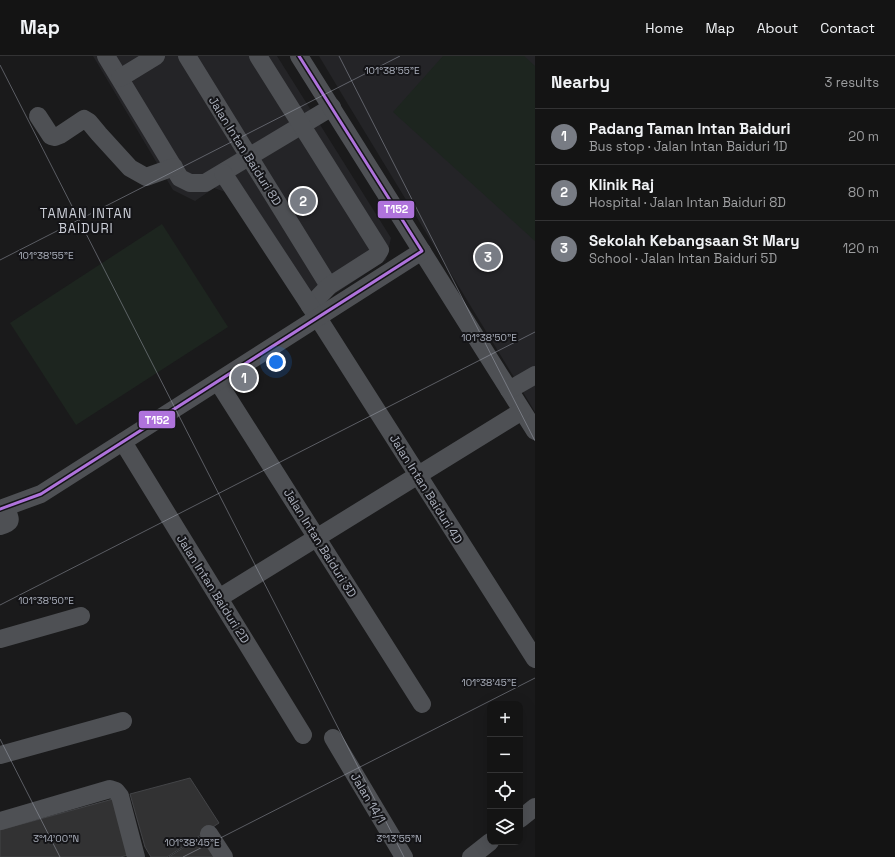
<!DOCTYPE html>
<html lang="en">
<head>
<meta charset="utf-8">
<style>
	body { margin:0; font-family:"Space Grotesk",sans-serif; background:#212122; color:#f1f3f6 }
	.controls { position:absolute; right:12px; bottom:12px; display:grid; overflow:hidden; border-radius:8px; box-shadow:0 4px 16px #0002 }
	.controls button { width:36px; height:36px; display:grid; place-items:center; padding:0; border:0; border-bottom:1px solid #333334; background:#141414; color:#f1f3f6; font:20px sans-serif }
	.you { position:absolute; left:276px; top:306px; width:14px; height:14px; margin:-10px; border:3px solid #fff; border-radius:50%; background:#1a73e8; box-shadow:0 0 0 6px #1a73e833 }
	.badge { display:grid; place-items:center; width:26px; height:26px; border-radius:50%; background:#787c84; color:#fff; font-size:13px; font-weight:700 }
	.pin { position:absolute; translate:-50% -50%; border:2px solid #fff; box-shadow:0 1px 4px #0006 }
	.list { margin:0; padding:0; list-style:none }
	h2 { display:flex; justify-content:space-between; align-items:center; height:52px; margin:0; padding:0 16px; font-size:17px }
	h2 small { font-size:13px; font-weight:400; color:#9d9ea0 }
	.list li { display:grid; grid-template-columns:26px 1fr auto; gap:12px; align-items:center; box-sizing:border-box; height:56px; padding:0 16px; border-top:1px solid #333334 }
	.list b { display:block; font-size:15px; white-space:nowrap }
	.list p { margin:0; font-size:13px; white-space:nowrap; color:#9d9ea0 }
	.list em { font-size:13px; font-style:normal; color:#9d9ea0 }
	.icon { flex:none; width:22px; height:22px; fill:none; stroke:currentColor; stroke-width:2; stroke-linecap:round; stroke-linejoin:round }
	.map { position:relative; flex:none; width:535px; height:801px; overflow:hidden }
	header { display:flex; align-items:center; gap:24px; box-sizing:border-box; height:56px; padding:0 20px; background:#141414; border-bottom:1px solid #333334 }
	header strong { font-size:19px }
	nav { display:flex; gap:22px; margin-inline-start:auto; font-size:14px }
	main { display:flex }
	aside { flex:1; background:#141414 }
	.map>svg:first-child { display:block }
	.built { fill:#242427 }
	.green { fill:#1d251f }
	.building { fill:#323233; stroke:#434447 }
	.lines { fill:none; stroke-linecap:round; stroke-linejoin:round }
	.minor { stroke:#4e5054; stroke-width:18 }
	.bus-1-casing { stroke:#141417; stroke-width:6 }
	.bus-1 { stroke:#af73dc; stroke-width:3 }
	.ticks { fill:none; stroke:#abb0bc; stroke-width:1; stroke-opacity:0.45 }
	.labels { text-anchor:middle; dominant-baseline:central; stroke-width:4; stroke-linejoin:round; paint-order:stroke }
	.street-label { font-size:12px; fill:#abb0bc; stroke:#141417 }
	.neighbourhood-label { font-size:13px; letter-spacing:1px; fill:#cccfd8; stroke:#141417 }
	.ticks-label { font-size:10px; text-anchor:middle; fill:#abb0bc; stroke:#141417; stroke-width:4; stroke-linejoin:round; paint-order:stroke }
	.line-badge { stroke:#141417; stroke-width:1.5 }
	.badge-label { font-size:11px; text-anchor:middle; font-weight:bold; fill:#fff }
</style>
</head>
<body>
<header>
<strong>Map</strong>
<nav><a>Home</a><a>Map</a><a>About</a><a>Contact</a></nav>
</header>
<main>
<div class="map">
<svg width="535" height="801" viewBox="0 0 535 801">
	<rect width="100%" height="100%" fill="#1a1a1b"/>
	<g class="built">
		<polygon points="93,0 277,0 391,182 386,204 306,257 231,138 214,132 195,145 173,134"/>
		<polygon points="319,0 535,0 535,356 346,45"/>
	</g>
	<g class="green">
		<polygon points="443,0 524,0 535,10 535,185 393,56"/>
		<polygon points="162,168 228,271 76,369 10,267"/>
	</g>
	<g class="building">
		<polygon points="190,722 219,767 167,801 151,801 145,791 130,738"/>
		<polygon points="113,743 129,799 120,801 0,801 0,774"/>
		<polygon points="203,779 217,801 169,801"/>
	</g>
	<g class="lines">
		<g class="minor">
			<polyline points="106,0 180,122 190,127 205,127 332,51"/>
			<polyline points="187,0 329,230"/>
			<polyline points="258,0 380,194 376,200 329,230 310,250"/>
			<polyline points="299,0 535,375"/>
			<polyline points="120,22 156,0"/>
			<polyline points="38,60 51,80 55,81 60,79 84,63 89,66 99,78 130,112 146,121 174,111"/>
			<polyline points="223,117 318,262 535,603"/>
			<polyline points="218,326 422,648"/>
			<polyline points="509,334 535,319"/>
			<polyline points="123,386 303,679"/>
			<polyline points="0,453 41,438 422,195"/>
			<path d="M0,470c14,-4 10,-6 6,-18"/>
			<polyline points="219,542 522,355"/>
			<polyline points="0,583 81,560"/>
			<polyline points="333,682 404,801"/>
			<polyline points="0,699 123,665"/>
			<polyline points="520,763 535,751"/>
			<polyline points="0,765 110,733 116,735 120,740 136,801"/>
			<polyline points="209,778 224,801"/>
			<polyline points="471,801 490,786"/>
		</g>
		<defs>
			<polyline id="bus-1" points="0,453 41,438 422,195 299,0"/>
		</defs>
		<use href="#bus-1" class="bus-1-casing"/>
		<use href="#bus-1" class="bus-1"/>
	</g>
	<path class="ticks" d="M339,0l196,385M0,9l404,792M0,204l400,-204M0,549l535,-273M0,683l60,118M183,801l352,-179"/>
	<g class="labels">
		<g class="street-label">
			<text transform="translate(245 95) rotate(58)">Jalan Intan Baiduri 8D</text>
			<text transform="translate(426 433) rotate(58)">Jalan Intan Baiduri 4D</text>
			<text transform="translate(320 487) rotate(58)">Jalan Intan Baiduri 3D</text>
			<text transform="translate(213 533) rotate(58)">Jalan Intan Baiduri 2D</text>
			<text transform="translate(368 742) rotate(59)">Jalan 14/1</text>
		</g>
		<g class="neighbourhood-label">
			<text x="86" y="157">TAMAN INTAN<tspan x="86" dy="15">BAIDURI</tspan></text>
		</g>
	</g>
	<g class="ticks-label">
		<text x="392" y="18">101°38'55"E</text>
		<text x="46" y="203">101°38'55"E</text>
		<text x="489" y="285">101°38'50"E</text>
		<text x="46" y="548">101°38'50"E</text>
		<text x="489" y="630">101°38'45"E</text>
		<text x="56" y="786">3°14'00"N</text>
		<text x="399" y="786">3°13'55"N</text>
		<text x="192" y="790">101°38'45"E</text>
	</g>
	<g class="line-badge">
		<rect x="377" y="144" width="38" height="19" rx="4" fill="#af73dc"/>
		<rect x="138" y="354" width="38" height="19" rx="4" fill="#af73dc"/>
	</g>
	<g class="badge-label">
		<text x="396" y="157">T152</text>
		<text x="157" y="368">T152</text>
	</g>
</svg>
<div class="controls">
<button>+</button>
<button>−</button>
<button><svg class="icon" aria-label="locate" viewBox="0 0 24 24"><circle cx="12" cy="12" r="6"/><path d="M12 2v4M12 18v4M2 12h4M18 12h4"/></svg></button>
<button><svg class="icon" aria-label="layers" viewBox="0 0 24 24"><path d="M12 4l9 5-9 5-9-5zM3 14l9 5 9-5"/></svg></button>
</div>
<div class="you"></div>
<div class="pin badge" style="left:244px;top:322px">1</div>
<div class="pin badge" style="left:303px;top:145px">2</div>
<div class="pin badge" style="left:488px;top:201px">3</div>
</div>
<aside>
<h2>Nearby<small>3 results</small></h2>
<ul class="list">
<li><span class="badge">1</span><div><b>Padang Taman Intan Baiduri</b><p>Bus stop · Jalan Intan Baiduri 1D</p></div><em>20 m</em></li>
<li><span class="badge">2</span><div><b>Klinik Raj</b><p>Hospital · Jalan Intan Baiduri 8D</p></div><em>80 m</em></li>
<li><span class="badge">3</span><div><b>Sekolah Kebangsaan St Mary</b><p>School · Jalan Intan Baiduri 5D</p></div><em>120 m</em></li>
</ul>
</aside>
</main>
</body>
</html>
